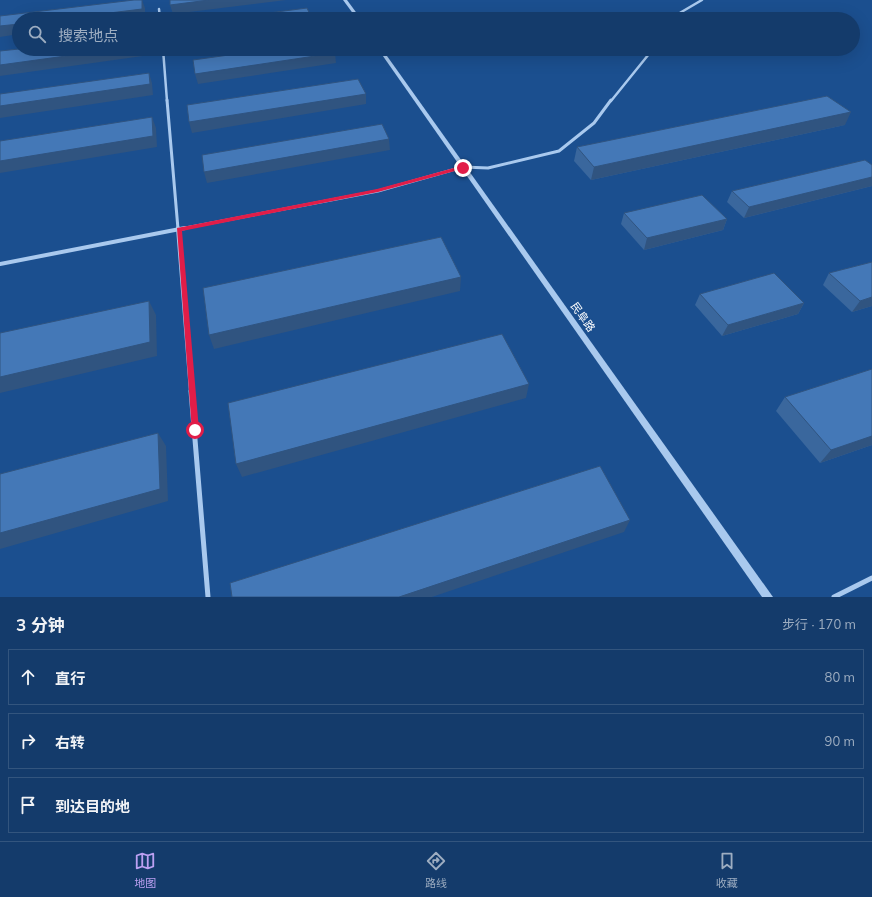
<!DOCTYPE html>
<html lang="zh">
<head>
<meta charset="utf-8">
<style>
	body { margin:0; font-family:Mulish,"Noto Sans SC",sans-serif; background:#214673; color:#f1f3f6 }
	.stop { position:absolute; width:12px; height:12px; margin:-9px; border:3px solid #e11d48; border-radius:50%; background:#fff }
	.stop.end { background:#e11d48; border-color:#fff; box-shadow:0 1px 4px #0008 }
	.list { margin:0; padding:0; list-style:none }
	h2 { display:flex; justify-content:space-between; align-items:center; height:52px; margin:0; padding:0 16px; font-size:17px }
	h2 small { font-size:13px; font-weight:400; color:#9dadc1 }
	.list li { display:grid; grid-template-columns:26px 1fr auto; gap:12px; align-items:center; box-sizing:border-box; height:56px; margin:0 8px 8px; padding:0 8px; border:1px solid #33557e; border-radius:0px }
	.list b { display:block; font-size:15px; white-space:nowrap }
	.list em { font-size:13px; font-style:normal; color:#9dadc1 }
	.icon { flex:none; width:22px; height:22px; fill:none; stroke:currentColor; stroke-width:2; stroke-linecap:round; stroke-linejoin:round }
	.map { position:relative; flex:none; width:872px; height:597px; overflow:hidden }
	.search { position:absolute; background:#143b6b; box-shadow:0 4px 16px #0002; left:12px; right:12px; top:12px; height:44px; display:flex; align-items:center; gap:10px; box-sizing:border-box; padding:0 14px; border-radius:22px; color:#9dadc1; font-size:15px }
	.sheet { height:244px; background:#143b6b }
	nav { display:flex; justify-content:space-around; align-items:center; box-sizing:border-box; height:56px; border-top:1px solid #33557e; background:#143b6b; font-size:11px; color:#9dadc1 }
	nav a { display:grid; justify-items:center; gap:2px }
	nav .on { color:#bca0f2 }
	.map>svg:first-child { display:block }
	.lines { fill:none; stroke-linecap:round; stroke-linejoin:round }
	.minor-far3 { stroke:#a9c9ee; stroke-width:2.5 }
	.minor-far2 { stroke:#a9c9ee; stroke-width:3 }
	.minor-far1 { stroke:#a9c9ee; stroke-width:4 }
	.minor { stroke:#a9c9ee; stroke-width:5 }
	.tertiary { fill:#a9c9ee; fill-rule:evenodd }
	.wall { fill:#3a679d }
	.shaded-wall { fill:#305480 }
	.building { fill:#4478b7; stroke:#305480 }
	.route { fill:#e11d48 }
	.labels { text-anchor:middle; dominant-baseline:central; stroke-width:3; stroke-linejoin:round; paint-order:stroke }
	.street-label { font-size:11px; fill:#fff; stroke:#1b4f8f }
</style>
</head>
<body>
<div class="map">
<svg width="872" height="597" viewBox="0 0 872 597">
	<rect width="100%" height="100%" fill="#1b4f8f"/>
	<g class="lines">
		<g class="minor-far3">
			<polyline points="159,9 160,19"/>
			<polyline points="674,19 678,14 702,0"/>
			<polyline points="163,49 167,101"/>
			<polyline points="611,101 653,49"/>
		</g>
		<g class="minor-far2">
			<polyline points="167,100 178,229"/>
			<polyline points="180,229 378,191 463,167 488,168 559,151 594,123 611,100"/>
		</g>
		<g class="minor-far1">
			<polyline points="178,228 191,392"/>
			<polyline points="0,264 185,228"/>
		</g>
		<g class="minor">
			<polyline points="191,391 208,597"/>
			<polyline points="834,597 872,578"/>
		</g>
		<g class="tertiary">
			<polygon points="343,0 347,0 361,19 357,19"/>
			<polygon points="378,49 382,49 773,597 762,597"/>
		</g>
	</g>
	<g class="wall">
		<polygon points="845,125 591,180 574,161 577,147"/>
		<polygon points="872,165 872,186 744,218 727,202 732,191"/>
		<polygon points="624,213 727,219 723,230 644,250 621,224"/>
		<polygon points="872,262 872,306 852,312 823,285 829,273"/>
		<polygon points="700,294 804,303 798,314 722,336 695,305"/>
		<polygon points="785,397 872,445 820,463 776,411"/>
	</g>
	<g class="shaded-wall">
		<polygon points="142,0 145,8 145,19 61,19"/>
		<polygon points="209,0 286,0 173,14 170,5"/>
		<polygon points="19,24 19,34 0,37 0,26"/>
		<polygon points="117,49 149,49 150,55 0,76 0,65"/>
		<polygon points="335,53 336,63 198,84 195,74"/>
		<polygon points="149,73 152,83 153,95 0,118 0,106"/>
		<polygon points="366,94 366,104 192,133 189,122"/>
		<polygon points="851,112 845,125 591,180 594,167"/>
		<polygon points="152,117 156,128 157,147 0,173 0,161"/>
		<polygon points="389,139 390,150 207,183 204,172"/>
		<polygon points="872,177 872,186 744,218 749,207"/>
		<polygon points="727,219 723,230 644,250 647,238"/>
		<polygon points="461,277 460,291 214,349 209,335"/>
		<polygon points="872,297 872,306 852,312 860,301"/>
		<polygon points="149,301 156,315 157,356 0,393 0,377"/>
		<polygon points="804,303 798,314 722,336 728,325"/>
		<polygon points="529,384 526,398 242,477 236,464"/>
		<polygon points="158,433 166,446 168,501 0,549 0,533"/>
		<polygon points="872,436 872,445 820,463 831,450"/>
		<polygon points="630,520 624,532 432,597 399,597"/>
	</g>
	<g class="building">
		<polygon points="134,0 142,0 142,9 61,19 19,19 19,24 0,26 0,16"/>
		<polygon points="170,0 209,0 170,5"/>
		<polygon points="307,8 312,19 223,19"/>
		<polygon points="19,49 117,49 0,65 0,51"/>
		<polygon points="272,49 333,49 335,53 195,74 193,60"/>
		<polygon points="149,73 150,84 0,106 0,94"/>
		<polygon points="358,79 366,94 189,122 187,105"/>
		<polygon points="827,96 851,112 594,167 577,147"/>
		<polygon points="152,117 153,136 0,161 0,141"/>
		<polygon points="382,124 389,139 204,172 202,155"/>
		<polygon points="865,160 872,165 872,177 749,207 732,191"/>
		<polygon points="702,195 727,219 647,238 624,213"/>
		<polygon points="441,237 461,277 209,335 203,288"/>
		<polygon points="872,262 872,297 860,301 829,273"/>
		<polygon points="774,273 804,303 728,325 700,294"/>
		<polygon points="149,301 150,342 0,377 0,333"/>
		<polygon points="502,334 529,384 236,464 228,403"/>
		<polygon points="872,369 872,436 831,450 785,397"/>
		<polygon points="158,433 160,489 0,533 0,474"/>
		<polygon points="600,466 630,520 399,597 232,597 230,583"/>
	</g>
	<polygon class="route" points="461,166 466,168 378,192 182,231 199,430 198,432 192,432 177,228 377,189"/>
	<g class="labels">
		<g class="street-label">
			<text transform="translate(583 317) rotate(55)">民阜路</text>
		</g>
	</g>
</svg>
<div class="stop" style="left:195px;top:430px"></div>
<div class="stop end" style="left:463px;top:168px"></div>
<div class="search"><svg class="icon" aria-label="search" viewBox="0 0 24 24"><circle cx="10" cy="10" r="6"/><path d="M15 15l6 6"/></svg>搜索地点</div>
</div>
<section class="sheet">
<h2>3 分钟<small>步行 · 170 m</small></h2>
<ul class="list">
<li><svg class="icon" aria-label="ahead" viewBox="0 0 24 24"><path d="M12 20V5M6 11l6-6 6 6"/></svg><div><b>直行</b></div><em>80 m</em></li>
<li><svg class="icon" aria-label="right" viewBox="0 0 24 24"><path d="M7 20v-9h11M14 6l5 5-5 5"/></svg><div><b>右转</b></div><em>90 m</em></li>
<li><svg class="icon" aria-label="arrive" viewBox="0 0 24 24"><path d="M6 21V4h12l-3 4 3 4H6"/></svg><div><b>到达目的地</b></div></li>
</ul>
</section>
<nav>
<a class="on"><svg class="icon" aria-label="map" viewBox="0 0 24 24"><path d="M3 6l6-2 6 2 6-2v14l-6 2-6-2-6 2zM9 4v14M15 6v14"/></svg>地图</a>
<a><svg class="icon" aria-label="directions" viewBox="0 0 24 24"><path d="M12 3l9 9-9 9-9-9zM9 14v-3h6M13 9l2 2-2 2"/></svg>路线</a>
<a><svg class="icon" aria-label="saved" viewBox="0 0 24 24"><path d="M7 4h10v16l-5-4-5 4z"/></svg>收藏</a>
</nav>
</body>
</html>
